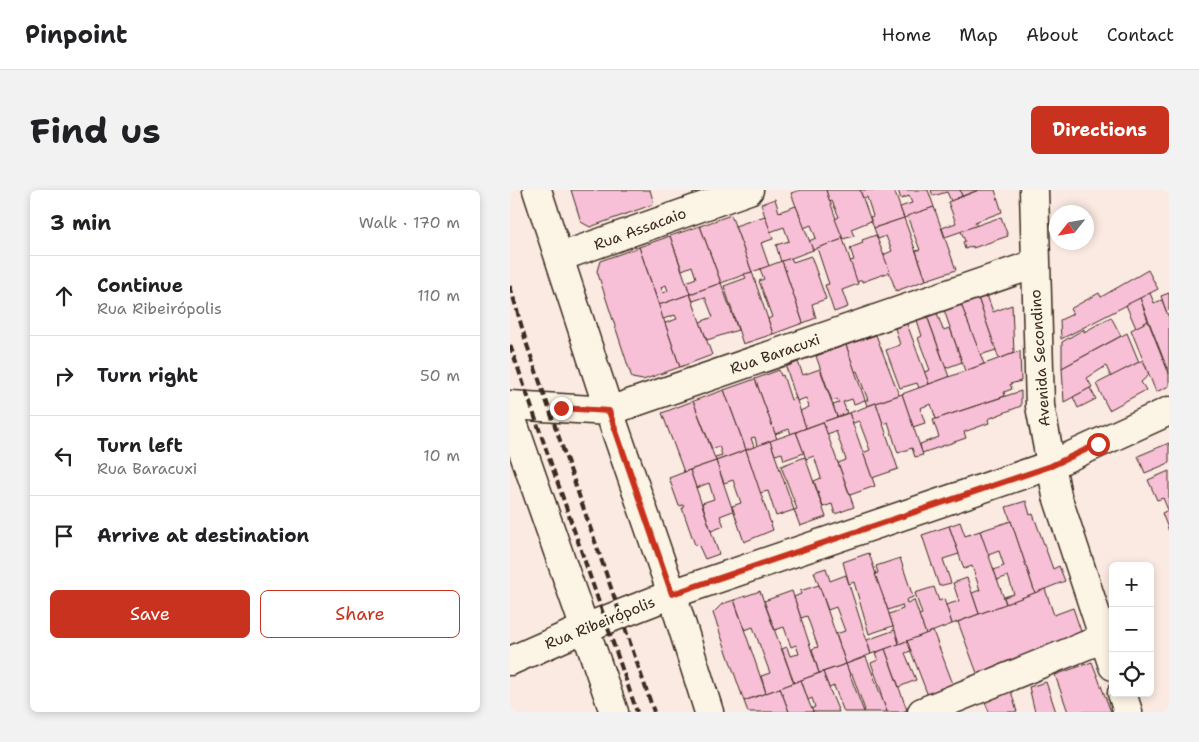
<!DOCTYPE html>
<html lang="en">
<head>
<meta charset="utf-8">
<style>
	body { margin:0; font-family:"Shantell Sans",sans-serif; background:#f2f2f2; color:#202124 }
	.controls { position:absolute; right:15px; bottom:15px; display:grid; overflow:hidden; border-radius:8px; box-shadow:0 2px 8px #0003 }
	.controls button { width:45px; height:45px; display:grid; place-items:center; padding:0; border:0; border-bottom:1px solid #e0e0e0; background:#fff; color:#202124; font:25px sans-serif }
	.compass { position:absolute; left:539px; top:15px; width:45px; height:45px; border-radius:50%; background:#fff; box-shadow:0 2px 8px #0003; rotate:239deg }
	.stop { position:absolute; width:15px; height:15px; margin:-11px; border:4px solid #c8321e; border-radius:50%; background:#fff }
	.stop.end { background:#c8321e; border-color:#fff; box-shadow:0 1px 5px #0008 }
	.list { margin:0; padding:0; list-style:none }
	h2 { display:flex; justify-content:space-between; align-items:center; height:65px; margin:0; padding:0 20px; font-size:21px }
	h2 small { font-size:16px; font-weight:400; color:#757577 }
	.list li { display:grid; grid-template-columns:32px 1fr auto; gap:15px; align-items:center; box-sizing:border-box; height:80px; padding:0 20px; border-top:1px solid #e0e0e0 }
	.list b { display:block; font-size:19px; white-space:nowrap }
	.list p { margin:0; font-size:16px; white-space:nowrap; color:#757577 }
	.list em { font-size:16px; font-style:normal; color:#757577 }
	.actions { display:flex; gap:10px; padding:15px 20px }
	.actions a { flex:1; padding:11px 0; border:1px solid #c8321e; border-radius:8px; text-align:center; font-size:18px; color:#c8321e }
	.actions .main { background:#c8321e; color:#fff }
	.icon { flex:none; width:28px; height:28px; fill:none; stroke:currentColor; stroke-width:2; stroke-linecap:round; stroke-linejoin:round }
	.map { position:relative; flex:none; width:659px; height:522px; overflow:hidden; border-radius:8px }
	header { display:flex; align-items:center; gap:30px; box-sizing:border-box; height:70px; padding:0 25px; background:#fff; border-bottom:1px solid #e0e0e0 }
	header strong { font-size:24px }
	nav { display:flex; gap:28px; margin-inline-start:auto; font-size:18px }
	.intro { display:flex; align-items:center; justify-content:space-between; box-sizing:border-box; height:120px; padding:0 30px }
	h1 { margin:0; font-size:35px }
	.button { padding:12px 22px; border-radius:8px; background:#c8321e; color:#fff; font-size:18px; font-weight:700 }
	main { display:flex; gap:30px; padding:0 30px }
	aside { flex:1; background:#fff; border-radius:8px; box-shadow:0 2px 8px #0003 }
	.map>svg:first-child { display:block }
	.building { fill:#f8c0d6; stroke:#3b2a1e; fill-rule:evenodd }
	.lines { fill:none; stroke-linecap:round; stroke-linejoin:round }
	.minor-casing { stroke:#3b2a1e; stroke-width:31 }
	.major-casing { stroke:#3b2a1e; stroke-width:31 }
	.minor { stroke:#fcf5e5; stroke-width:28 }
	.major { stroke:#fcf5e5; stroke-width:28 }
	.rail { stroke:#3b2a1e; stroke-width:4; stroke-dasharray:8 4; stroke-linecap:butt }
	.route { stroke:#c8321e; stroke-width:6 }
	.labels { text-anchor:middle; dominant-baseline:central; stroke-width:4.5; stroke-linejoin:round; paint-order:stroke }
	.street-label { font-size:15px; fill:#3b2a1e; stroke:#fcf5e5 }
</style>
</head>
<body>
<header>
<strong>Pinpoint</strong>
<nav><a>Home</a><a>Map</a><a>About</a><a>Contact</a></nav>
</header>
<div class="intro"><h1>Find us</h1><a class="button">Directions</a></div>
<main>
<aside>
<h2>3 min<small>Walk · 170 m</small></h2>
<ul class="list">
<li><svg class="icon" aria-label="ahead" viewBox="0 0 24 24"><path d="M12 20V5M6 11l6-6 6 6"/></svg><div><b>Continue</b><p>Rua Ribeirópolis</p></div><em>110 m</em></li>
<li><svg class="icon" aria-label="right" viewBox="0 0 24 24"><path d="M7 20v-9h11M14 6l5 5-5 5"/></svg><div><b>Turn right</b></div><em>50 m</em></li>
<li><svg class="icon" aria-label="left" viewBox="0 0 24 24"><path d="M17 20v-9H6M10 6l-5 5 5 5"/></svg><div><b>Turn left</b><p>Rua Baracuxi</p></div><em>10 m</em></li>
<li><svg class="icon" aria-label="arrive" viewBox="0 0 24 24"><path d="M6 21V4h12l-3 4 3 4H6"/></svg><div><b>Arrive at destination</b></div></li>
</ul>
<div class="actions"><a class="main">Save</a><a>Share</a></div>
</aside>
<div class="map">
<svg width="659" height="522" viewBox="0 0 659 522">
	<rect width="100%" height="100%" fill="#fbeae2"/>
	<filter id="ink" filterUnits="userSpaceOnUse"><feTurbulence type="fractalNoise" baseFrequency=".02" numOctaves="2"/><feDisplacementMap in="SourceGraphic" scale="10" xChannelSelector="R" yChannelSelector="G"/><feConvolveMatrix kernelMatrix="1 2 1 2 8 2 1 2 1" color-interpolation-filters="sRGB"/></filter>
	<g filter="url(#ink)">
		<g class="building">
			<polygon points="61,0 140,0 144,14 80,37 71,32"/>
			<polygon points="291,0 316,0 333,49 303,60 299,51 306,48 301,35 294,38 281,3"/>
			<polygon points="316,0 350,0 361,31 341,39 344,46 333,49 325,29 329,27 322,11 320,12"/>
			<polygon points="350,0 384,0 394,28 364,38 360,27 363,26 357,7 353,8"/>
			<polygon points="388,0 418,0 424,17 394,28 390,17 402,13 399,6 391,9"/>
			<polygon points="421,0 450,0 452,6 441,11 437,2 423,6"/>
			<polygon points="450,0 469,0 452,6"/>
			<polygon points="469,0 485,0 492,22 465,32 467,36 435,47 432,38 446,33 438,12"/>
			<polygon points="265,9 269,22 286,16 303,60 271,72 266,55 279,51 274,37 260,42 251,14"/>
			<polygon points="424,17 446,80 416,90 406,61 410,60 397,26"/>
			<polygon points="221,25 242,82 211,93 190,36"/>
			<polygon points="255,26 263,49 251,53 259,76 242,82 225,36"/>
			<polygon points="491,27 498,46 463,58 463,56 455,59 453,52 455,51 451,41"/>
			<polygon points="394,28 416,90 386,101 373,65 382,61 376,46 368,49 364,38"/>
			<polygon points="190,36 211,93 180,104 176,92 186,88 182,76 172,80 160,46"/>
			<polygon points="366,45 380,82 352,92 352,90 347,92 340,71 344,70 340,58 353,53 352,50"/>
			<path d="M160,46l20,58 -31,11 -20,-58zM156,95l2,6 -5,2 -2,-6z"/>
			<polygon points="333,49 348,94 332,100 338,117 324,122 315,95 319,94 307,58"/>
			<polygon points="129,57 170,177 133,190 122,188 87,81 90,71"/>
			<polygon points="301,66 316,109 302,114 306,128 293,133 272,71 281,68 283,72"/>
			<polygon points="272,71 293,133 263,144 258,129 262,127 249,91 254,89 250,79"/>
			<polygon points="638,80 648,99 551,149 550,130 563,124 560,119 589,103 591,107"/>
			<polygon points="242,82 263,144 233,154 214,96 236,88 234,84"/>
			<polygon points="211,93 228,140 197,150 190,132 203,127 195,107 183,111 180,104"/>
			<polygon points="640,103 644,113 652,110 659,128 659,184 630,108"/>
			<polygon points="659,103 659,120 656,121 651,106"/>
			<polygon points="180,104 202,165 170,177 155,133 167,129 165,125 153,129 149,115"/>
			<polygon points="477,105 483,122 502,115 504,163 489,169 468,108"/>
			<polygon points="468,108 486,160 470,165 451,114"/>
			<polygon points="630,108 638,131 626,138 616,115"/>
			<polygon points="451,114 474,174 455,181 434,120"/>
			<polygon points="427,123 433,140 440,138 452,172 436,178 417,126"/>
			<polygon points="417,126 439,187 419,194 414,182 420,180 408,148 412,146 407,130"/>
			<polygon points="601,127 611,146 552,178 552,152 574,139 574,142"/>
			<polygon points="638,131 659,184 659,196 646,202 621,140"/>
			<polygon points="397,134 419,194 409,198 407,193 390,198 376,160 390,155 385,138"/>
			<polygon points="617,143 629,172 601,187 596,176 577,188 582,197 554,212 552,178"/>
			<polygon points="366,145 389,205 357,216 355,210 358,210 347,181 345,182 336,155"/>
			<polygon points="336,155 355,210 344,214 342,209 333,212 337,223 327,227 323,215 329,213 327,209 322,211 306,166"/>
			<polygon points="510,161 511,191 500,194 502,199 494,202 495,206 426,229 421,214 410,218 415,233 403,237 392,204"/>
			<polygon points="633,170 639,185 631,192 636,200 599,220 586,194"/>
			<polygon points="288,172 293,185 310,179 327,227 296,238 290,221 299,217 296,208 287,211 276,177"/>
			<polygon points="269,180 271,186 273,185 281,210 286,208 296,238 281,244 279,239 265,244 245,189"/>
			<polygon points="245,189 267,249 247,256 245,247 241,248 244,257 236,260 214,200"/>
			<polygon points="580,198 586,209 568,218 563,207"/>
			<polygon points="214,200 236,260 206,271 205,267 212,265 209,256 202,259 183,211"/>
			<polygon points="511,201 511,216 478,229 479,233 454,242 456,248 412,263 410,254 429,247 423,230"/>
			<polygon points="392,204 413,265 405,267 402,258 388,263 378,232 373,234 366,213"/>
			<polygon points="183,211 206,271 174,282 152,223"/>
			<polygon points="366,213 388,279 362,288 353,263 360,260 349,231 343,233 339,223"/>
			<polygon points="339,223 365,296 340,305 328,273 336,270 326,241 317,244 313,232"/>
			<polygon points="313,232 344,317 325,324 322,314 313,317 304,291 311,288 304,266 296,269 286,242"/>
			<polygon points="286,242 294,263 274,270 272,263 265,265 260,251"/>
			<polygon points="260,251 284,320 266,326 258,301 250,303 236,260"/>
			<polygon points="659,253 659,273 635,283 628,266"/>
			<polygon points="236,260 263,340 234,352 222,316 231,313 223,290 214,293 206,271"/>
			<polygon points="295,267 316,327 290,336 284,320 287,319 271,276"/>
			<polygon points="206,271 223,321 210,326 214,336 201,341 192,313 204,309 199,293 186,298 180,280"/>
			<polygon points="180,280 209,364 195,369 188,354 185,355 172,318 174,318 173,315 169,316 159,288"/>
			<polygon points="659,281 659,341 652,323 658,320 653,308 647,310 638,290"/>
			<polygon points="516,311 520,325 523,324 543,379 549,376 555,391 525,403 496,317"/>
			<polygon points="501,331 525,403 496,414 494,407 504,404 498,386 487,390 484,380 494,376 489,361 478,365 470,341"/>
			<polygon points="450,332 455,346 470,341 496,414 469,424 462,403 470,400 462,376 454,379 439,336"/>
			<polygon points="439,336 449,364 433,369 441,393 429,396 412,345"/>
			<polygon points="359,363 383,436 359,444 344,392 339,394 333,372"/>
			<polygon points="390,368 403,407 396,410 397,413 404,410 416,444 389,454 379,424 393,419 392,415 378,420 365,384 368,383 366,376"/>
			<polygon points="316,378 320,391 336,385 361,464 336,474 326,444 335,441 326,417 318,420 304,382"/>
			<polygon points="457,388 469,424 442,434 436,415 449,411 443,393"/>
			<polygon points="309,395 336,474 309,483 302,459 308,457 297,426 291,428 284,407 291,404 290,401"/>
			<polygon points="424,397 429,411 434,409 442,434 416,444 409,425 412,424 405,403"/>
			<polygon points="535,399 544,425 563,418 573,447 470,491 448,432"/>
			<polygon points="250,401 284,493 256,503 251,486 260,483 243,437 235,440 224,410"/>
			<polygon points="282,401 309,483 284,493 272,459 277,457 280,466 289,464 286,455 281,457 274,437 265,440 254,411"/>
			<polygon points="224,410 256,503 234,511 203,423 212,414"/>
			<polygon points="385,440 389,454 361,464 357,450"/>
			<polygon points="423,441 443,494 439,496 441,503 420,511 397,451"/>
			<polygon points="397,451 401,461 395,463 406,490 389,497 375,459"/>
			<polygon points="375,459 397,520 392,522 377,522 370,503 372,503 361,473 368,470 365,463"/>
			<polygon points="356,467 370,503 377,522 354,522 354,520 355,520 342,484 340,485 336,474"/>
			<polygon points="582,472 601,522 558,522 545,485"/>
			<polygon points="336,474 340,485 354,522 334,522 324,496 319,498 313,482"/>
			<polygon points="313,482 319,498 329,522 303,522 301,519 305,517 302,508 298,510 291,490"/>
			<polygon points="291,490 298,510 303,522 279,522 270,498"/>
			<polygon points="536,492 546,522 525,522 519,497"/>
			<polygon points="270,498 279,522 238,522 234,511"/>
			<polygon points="501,501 507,522 479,522 475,512"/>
		</g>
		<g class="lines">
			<defs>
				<g id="minor">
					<polyline points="524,0 530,216 547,306 603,476"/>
					<polyline points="50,67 239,0"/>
					<polyline points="0,215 99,221 525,74"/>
					<polyline points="0,471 75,438 162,404 541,275 659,221"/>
					<polyline points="612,503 618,522"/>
					<polyline points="412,522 594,448"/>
				</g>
				<g id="major">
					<polyline points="27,0 99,221 162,404 199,522"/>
					<polyline points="0,224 104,522"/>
				</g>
			</defs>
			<use href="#minor" class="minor-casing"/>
			<use href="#major" class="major-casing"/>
			<use href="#minor" class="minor"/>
			<use href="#major" class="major"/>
			<g class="rail">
				<polyline points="0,96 17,155 144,522"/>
				<polyline points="0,155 127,522"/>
			</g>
		</g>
	</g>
	<g class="lines" filter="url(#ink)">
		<polyline class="route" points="51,218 99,221 162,404 541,276 588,254"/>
	</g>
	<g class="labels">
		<g class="street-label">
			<text transform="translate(130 39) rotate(-20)">Rua Assacaio</text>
			<text transform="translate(265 164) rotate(-19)">Rua Baracuxi</text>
			<text transform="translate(530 168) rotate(-94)">Avenida Secondino</text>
			<text transform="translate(90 433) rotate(-22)">Rua Ribeirópolis</text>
		</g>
	</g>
</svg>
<div class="controls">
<button>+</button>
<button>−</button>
<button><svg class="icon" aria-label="locate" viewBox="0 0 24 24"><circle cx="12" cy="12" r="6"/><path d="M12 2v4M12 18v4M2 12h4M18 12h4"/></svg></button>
</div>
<svg class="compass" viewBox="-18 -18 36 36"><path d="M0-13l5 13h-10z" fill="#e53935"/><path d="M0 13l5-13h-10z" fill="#757577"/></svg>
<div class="stop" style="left:588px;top:254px"></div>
<div class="stop end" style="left:51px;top:218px"></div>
</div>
</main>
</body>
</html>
